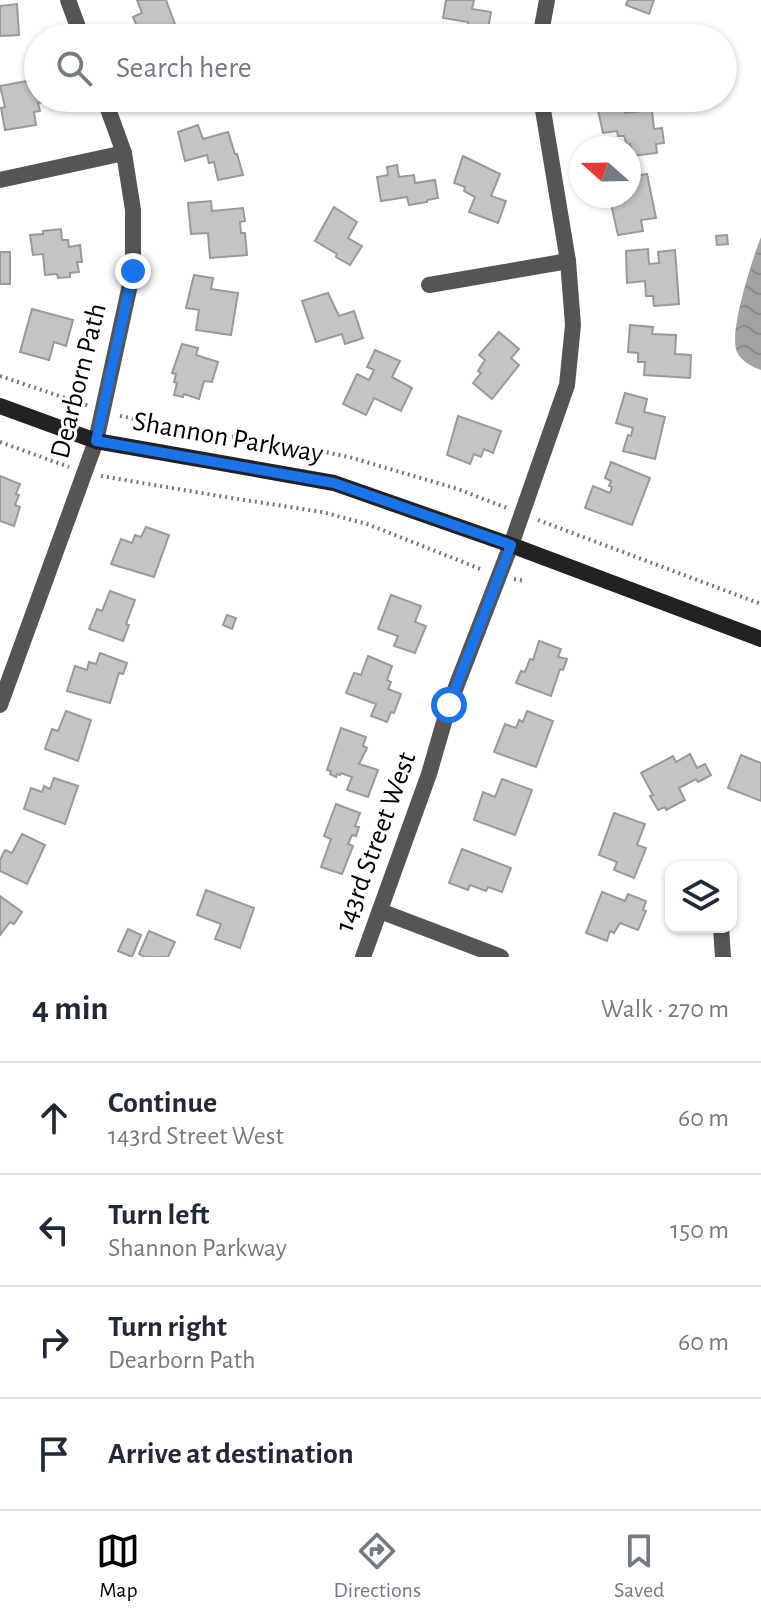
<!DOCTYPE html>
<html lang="en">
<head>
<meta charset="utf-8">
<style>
	body { margin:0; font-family:"Alegreya Sans",sans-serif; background:#f6f6f7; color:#1f2937 }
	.controls { position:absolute; right:24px; bottom:24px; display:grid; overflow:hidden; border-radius:16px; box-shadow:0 2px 6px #0004 }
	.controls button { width:72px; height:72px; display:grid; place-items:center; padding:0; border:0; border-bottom:2px solid #e0e1e3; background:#fff; color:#1f2937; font:40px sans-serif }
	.compass { position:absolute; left:569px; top:136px; width:72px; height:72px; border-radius:50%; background:#fff; box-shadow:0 2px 6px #0004; rotate:290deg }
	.stop { position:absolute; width:24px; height:24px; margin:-18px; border:6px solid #1a73e8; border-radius:50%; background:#fff }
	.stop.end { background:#1a73e8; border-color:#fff; box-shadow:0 2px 8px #0008 }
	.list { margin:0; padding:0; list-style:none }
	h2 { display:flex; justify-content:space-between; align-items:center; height:104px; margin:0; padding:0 32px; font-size:34px }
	h2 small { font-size:26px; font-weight:400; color:#747a83 }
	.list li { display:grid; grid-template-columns:52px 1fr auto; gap:24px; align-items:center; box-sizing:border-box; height:112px; padding:0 32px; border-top:2px solid #e0e1e3 }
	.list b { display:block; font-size:30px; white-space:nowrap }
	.list p { margin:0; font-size:26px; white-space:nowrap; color:#747a83 }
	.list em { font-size:26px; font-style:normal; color:#747a83 }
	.icon { flex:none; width:44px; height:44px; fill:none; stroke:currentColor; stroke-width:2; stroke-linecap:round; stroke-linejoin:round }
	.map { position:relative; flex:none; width:761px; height:957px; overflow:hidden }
	.search { position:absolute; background:#fff; box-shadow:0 2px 6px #0004; left:24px; right:24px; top:24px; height:88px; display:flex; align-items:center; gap:20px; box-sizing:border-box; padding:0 28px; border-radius:44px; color:#747a83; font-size:30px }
	.sheet { height:552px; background:#fff }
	nav { display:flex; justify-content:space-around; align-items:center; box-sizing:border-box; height:112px; border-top:2px solid #e0e1e3; background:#fff; font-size:22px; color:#747a83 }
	nav a { display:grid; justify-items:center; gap:4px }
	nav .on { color:#000 }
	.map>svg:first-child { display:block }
	.water { fill:url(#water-waves) }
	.building { fill:#c4c4c4; stroke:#999; stroke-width:2 }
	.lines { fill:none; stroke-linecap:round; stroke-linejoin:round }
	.path { stroke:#777; stroke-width:4; stroke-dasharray:2 4; stroke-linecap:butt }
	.street { stroke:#555; stroke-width:16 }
	.secondary { stroke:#222; stroke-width:16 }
	.route { stroke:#1a73e8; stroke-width:10 }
	.labels { text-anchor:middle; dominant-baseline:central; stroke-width:6; stroke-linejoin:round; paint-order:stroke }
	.street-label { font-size:28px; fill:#000; stroke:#fff }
</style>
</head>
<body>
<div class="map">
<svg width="761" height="957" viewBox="0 0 761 957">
	<defs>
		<pattern id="water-waves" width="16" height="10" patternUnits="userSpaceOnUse" patternTransform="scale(2)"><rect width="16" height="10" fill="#a3a3a3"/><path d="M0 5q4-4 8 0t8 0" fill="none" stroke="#8b8b8b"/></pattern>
	</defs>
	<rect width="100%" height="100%" fill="#fff"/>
	<path class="water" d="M761,237v133c-9,-3 -20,-9 -24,-18 -9,-19 16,-95 24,-115z"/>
	<g class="building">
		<polygon points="137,0 166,0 180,38 142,38 133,17 142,13"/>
		<polygon points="446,0 474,0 472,9 491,12 487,34 467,31 468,22 443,18"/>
		<polygon points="628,0 654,0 649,14 626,5"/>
		<polygon points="17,4 19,35 0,36 0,6"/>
		<polygon points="632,25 632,38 601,38 606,38 607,26"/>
		<polygon points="38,79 38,98 47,98 48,101 38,103 40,111 34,112 36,125 5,130 1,108 5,107 0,86"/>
		<polygon points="185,98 213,98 188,108"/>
		<polygon points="624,106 625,113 652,110 654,129 662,128 664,143 656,144 657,153 632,156 630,144 627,145 624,136 618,136 617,131 603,133 598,110"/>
		<polygon points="198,125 203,139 228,132 235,154 237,154 243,175 218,180 214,162 209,163 207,155 185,161 178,132"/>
		<polygon points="463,156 500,174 491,196 506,201 498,223 469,212 475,197 464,191 465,187 454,183"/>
		<polygon points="397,165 399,177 414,175 415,183 435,180 438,198 427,200 427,202 409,205 407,197 381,201 377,177 388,175 387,167"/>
		<polygon points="647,174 656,218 641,220 643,231 618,235 611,204 619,202 618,196 629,196 629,177"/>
		<polygon points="211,201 212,211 243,208 245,221 240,222 241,233 245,233 247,255 210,258 208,233 191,234 188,203"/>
		<polygon points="334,207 357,222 348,238 362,246 350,265 336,257 337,254 315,241"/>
		<polygon points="61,229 62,240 68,240 69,247 80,245 82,262 77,262 79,272 70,273 70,277 58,278 57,274 45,275 43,254 33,255 30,235 43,234 43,231"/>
		<polygon points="727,235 728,244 717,245 716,236"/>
		<polygon points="648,249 649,264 659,263 658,252 675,250 679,304 654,306 653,296 646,296 645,281 627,283 626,251"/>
		<rect x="0" y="252" width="10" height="32"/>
		<polygon points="194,275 213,278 211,289 238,293 231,335 196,330 199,310 186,308"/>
		<polygon points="328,293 339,316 354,311 363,338 345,344 342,334 316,342 302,301"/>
		<polygon points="32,309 73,320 66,346 54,342 49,360 20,352"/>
		<polygon points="630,325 653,327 652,334 676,335 675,354 691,355 690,378 644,375 645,362 638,362 638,353 628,352"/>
		<polygon points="499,332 519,349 511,358 519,365 492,399 473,383 481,373 478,371 485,360 479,355"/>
		<polygon points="182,344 198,348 196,355 218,362 212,382 204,381 199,399 184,394 183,397 174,395 177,383 174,382 176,374 172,373"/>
		<polygon points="375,350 400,361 392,377 412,388 401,411 374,398 366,415 343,404 357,374 369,380 374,370 367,367"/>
		<polygon points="625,393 647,399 644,412 665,417 655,459 623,451 628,435 631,436 633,428 616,423"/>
		<polygon points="458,416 501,431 493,453 484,449 481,457 474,454 470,464 447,455"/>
		<polygon points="611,462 650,478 632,525 585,508 593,486 610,493 612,487 609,486 611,481 605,478"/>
		<polygon points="0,476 20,484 16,494 19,495 15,505 20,507 14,526 0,521"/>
		<polygon points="146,527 169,535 154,577 111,564 121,539 132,543 135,535 141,537"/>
		<polygon points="110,591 135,600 126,624 129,625 123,641 89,629 97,609 102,611"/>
		<polygon points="391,595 421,606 415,622 426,626 415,653 394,646 398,636 378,629"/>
		<polygon points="227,615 236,618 232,629 223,625"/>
		<polygon points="539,641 561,649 558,657 567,659 563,670 560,669 551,696 516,683 521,671 525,672 530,659 533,660"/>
		<polygon points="100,653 127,663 123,674 119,673 110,703 67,691 75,666 87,670 89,662 96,664"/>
		<polygon points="368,656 392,666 387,680 391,682 388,689 401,694 394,713 391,712 387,722 371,716 376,704 346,693 354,673 361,675"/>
		<polygon points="66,711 91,720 78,761 45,749 52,729 58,731"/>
		<polygon points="527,711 553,721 536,767 494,752 505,724 516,728 519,720 523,722"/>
		<polygon points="341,728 366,737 363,746 367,748 359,764 378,770 368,797 347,790 352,777 341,773 340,775 337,774 336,777 330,774 331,771 327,770"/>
		<polygon points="690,754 697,768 705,764 711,775 700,781 698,782 696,779 679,788 685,800 666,810 665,807 658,810 650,796 653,795 641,773 673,756 676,762"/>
		<polygon points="741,755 761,763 761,801 728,788"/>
		<polygon points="54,778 78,786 65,824 24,809 31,788 42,792 44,786 50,789"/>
		<polygon points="502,779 532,790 515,835 474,820 483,792 495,797"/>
		<polygon points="336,804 360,813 355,826 359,827 356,836 352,835 348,844 353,846 342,874 321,867 331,839 324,836"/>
		<polygon points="614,813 645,824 637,845 646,848 634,878 614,870 617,862 599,855"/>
		<polygon points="22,834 45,845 27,884 0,871 0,860 5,850 12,853"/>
		<polygon points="462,849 511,868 502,892 488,887 486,891 470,885 468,890 449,883"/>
		<polygon points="206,890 254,908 240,948 215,939 221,924 197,915"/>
		<polygon points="602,892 625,901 628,894 646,901 643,910 646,911 638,930 620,923 614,933 610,931 607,941 586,933"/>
		<polygon points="0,896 22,912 14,924 10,922 0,935"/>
		<polygon points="128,929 141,935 132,957 118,951"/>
		<polygon points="149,931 175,942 168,957 145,957 139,954"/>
	</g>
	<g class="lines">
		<g class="path">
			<polyline points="0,376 89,406"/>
			<polyline points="120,416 219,435 282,443 349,457 458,489 507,508"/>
			<polyline points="0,442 69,467"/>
			<polyline points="101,476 219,496 322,512 367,524 483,570"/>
			<polyline points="538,520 761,604"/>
			<polyline points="514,579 525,581"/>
		</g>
		<g class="street">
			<polyline points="68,0 82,38"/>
			<polyline points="540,38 547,0"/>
			<polyline points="0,180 124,153"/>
			<polyline points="429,285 568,261"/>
			<polyline points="0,705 96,441 133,271 133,210 124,153 104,98"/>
			<polyline points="380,911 501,957"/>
			<polyline points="721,927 723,957"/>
			<polyline points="363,957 429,774 449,705 511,545 567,385 573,325 568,261 541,98"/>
		</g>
		<polyline class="secondary" points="0,406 96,441 334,483 511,545 761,639"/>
	</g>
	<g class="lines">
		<polyline class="route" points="133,271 96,441 334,483 511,545 449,705"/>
	</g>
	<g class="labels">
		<g class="street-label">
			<text transform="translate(79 381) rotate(-76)">Dearborn Path</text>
			<text transform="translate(228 438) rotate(10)">Shannon Parkway</text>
			<text transform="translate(376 842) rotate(-70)">143rd Street West</text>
		</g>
	</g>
</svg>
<div class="controls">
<button><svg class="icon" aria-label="layers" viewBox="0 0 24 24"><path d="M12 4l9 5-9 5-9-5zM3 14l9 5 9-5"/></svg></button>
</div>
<svg class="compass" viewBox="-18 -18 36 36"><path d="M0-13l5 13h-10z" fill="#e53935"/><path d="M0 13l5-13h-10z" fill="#747a83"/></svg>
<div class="stop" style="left:449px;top:705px"></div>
<div class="stop end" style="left:133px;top:271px"></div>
<div class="search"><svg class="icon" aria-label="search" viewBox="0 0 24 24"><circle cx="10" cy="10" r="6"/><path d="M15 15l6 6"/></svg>Search here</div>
</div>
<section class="sheet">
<h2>4 min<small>Walk · 270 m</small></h2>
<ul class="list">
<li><svg class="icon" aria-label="ahead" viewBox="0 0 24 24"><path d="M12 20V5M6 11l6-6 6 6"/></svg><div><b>Continue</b><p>143rd Street West</p></div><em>60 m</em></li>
<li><svg class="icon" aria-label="left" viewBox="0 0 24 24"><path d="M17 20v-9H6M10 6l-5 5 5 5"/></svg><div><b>Turn left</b><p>Shannon Parkway</p></div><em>150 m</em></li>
<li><svg class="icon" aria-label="right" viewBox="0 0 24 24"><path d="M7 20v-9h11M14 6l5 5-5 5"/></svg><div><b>Turn right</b><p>Dearborn Path</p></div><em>60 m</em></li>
<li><svg class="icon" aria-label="arrive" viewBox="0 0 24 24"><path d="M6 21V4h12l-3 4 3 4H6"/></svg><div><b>Arrive at destination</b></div></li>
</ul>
</section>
<nav>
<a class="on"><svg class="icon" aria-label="map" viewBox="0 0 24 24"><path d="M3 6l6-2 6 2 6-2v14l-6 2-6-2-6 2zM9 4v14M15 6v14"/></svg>Map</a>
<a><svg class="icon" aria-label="directions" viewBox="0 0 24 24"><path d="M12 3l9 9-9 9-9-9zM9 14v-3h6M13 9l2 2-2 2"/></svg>Directions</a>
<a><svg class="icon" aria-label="saved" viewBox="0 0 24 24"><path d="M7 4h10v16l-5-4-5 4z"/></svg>Saved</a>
</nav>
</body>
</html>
